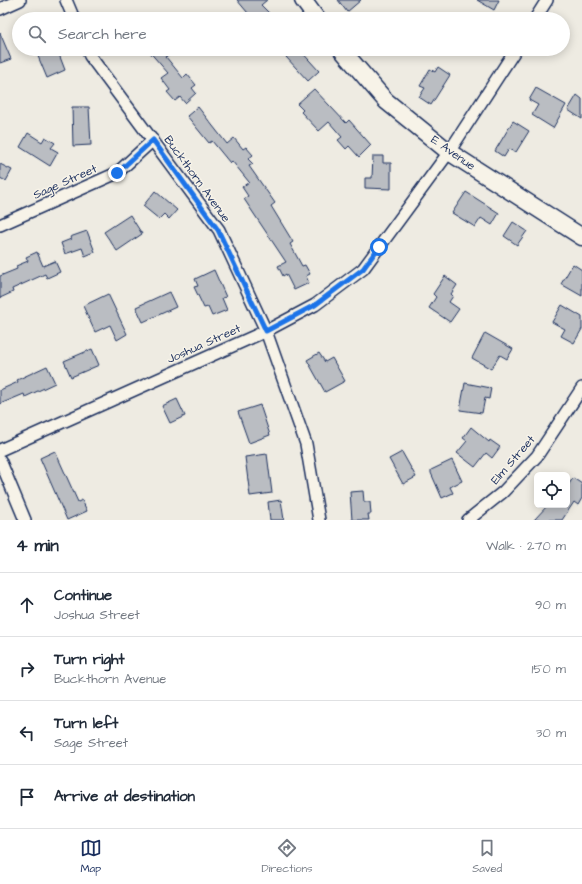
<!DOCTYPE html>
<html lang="en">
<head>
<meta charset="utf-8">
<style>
	body { margin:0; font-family:"Architects Daughter",sans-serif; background:#f2f2f3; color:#1f2937 }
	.controls { position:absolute; right:12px; bottom:12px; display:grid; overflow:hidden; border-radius:6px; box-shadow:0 2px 10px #0003 }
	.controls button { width:36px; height:36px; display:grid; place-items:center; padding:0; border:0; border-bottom:1px solid #e0e1e3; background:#fff; color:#1f2937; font:20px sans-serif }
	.stop { position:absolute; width:12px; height:12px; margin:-9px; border:3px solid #1a73e8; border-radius:50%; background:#fff }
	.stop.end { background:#1a73e8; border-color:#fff; box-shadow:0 1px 4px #0008 }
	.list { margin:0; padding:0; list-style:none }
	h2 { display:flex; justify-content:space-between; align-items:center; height:52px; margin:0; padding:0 16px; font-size:17px }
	h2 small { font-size:13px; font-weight:400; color:#747a83 }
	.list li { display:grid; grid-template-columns:26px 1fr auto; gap:12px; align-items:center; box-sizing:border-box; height:64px; padding:0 16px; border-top:1px solid #e0e1e3 }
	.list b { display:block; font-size:15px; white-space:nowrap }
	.list p { margin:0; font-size:13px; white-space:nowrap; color:#747a83 }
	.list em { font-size:13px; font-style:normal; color:#747a83 }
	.icon { flex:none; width:22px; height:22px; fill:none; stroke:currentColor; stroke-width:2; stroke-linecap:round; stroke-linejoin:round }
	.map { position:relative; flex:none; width:582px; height:520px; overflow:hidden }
	.search { position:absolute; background:#fff; box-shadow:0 2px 10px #0003; left:12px; right:12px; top:12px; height:44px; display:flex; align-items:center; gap:10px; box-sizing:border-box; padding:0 14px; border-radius:22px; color:#747a83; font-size:15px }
	.sheet { height:308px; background:#fff }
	nav { display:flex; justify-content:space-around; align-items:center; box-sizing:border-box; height:56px; border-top:1px solid #e0e1e3; background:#fff; font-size:11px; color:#747a83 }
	nav a { display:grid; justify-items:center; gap:2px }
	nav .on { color:#1b2f5e }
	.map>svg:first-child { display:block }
	.building { fill:#babdc2; stroke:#1b2f5e }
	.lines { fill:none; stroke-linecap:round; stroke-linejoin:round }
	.street-casing { stroke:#1b2f5e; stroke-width:14 }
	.secondary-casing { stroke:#1b2f5e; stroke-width:19 }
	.street { stroke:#f7f3e8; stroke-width:11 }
	.secondary { stroke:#f7f3e8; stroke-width:16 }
	.route { stroke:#1a73e8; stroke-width:5 }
	.labels { text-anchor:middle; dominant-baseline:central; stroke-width:3; stroke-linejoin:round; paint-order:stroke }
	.street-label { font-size:12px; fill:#1b2f5e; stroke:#f7f3e8 }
</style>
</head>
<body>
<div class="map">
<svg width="582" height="520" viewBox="0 0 582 520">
	<rect width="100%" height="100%" fill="#eeebe2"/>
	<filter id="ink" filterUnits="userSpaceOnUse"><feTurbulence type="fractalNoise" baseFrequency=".025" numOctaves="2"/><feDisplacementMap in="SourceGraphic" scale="8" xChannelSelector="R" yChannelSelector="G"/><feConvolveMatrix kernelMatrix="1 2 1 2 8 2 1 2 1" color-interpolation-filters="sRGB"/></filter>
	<g filter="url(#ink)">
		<g class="building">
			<polygon points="237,0 267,0 261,5 275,19 253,19"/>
			<polygon points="338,0 361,0 347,12"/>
			<polygon points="477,0 499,0 494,10"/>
			<polygon points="0,33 11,59 0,63"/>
			<polygon points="35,49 57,49 65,70 47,78"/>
			<polygon points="147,49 175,49 166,57 183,78 187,74 196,85 192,88 196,93 185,103 180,97 175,101 167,92 170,90 161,78 168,73"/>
			<polygon points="294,49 299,49 319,71 308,81 286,57"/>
			<polygon points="438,67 450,75 431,105 419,97 425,88 420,86 430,69 435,72"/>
			<polygon points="536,88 566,105 553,128 532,115 538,105 529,100"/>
			<polygon points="314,89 346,123 349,120 371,145 359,157 349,146 346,149 338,140 342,137 329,122 319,131 301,112 303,110 297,104"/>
			<polygon points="577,95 582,99 582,119 568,110"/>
			<polygon points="72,107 89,107 91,145 73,146"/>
			<polygon points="198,107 227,144 234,138 243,149 246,147 253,155 248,159 253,164 249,166 275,203 271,206 293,242 290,244 302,266 305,265 310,274 306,276 309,283 294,290 286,274 283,276 278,266 286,262 244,199 248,196 242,187 249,182 232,161 230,163 212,141 209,143 187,116"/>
			<polygon points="513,121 529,131 516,152 509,149 504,157 495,151"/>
			<polygon points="28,133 42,142 45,137 55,143 51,148 58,152 50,166 20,147"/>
			<polygon points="373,156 383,156 383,163 391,163 391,189 365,188 365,178 372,178"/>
			<polygon points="0,164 12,170 6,181 0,178"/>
			<polygon points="155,191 177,210 169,219 164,214 159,219 143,206"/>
			<polygon points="466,192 499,213 492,225 481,218 475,227 452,213"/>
			<polygon points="130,215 142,234 117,251 104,232"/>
			<polygon points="513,222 527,231 517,245 504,236"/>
			<polygon points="87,231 95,252 85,256 82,248 65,254 61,243 71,239 70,237"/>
			<polygon points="37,252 43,266 55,261 60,272 47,278 45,274 12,289 13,292 0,298 0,276 17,269 16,266 28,261 26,257"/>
			<polygon points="573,264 582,270 582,296 561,284"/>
			<polygon points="214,270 226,297 222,298 227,310 212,316 208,307 204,308 194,287 198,286 195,279"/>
			<polygon points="445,276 457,285 451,294 453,296 449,302 459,309 450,322 429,308 436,297 433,294"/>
			<polygon points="169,292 176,307 143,322 136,307"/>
			<polygon points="108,294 127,334 117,340 110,325 95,332 83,306"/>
			<polygon points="562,305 582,317 582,329 574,343 561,336 565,329 552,322"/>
			<polygon points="485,333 513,349 507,359 500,355 491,369 472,358"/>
			<polygon points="92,349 99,365 71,377 64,361"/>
			<polygon points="319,353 325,362 332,358 345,381 325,392 307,360"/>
			<polygon points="47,366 55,383 25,397 24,394 0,404 0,390 18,382 17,380"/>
			<polygon points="465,383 491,388 489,399 485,398 482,413 460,410"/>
			<polygon points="177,399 185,416 170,423 162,406"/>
			<polygon points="260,405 270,435 249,443 238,412"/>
			<polygon points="471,427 489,442 490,440 500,447 492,458 486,453 475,467 457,453 467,441 463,438"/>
			<polygon points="55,451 78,502 82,500 87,511 67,520 40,458"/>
			<polygon points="402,452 416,477 403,484 389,459"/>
			<polygon points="267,454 272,493 250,496 245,457"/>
			<polygon points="452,460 462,481 450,487 453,493 442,498 431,473 431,470"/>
			<polygon points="573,478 582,484 582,498 578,505 574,502 562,520 534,520 548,505 567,505 567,487"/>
			<polygon points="363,491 364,502 370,502 371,514 368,514 369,520 352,520 350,492"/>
			<polygon points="281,500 284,520 270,520 268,502"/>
		</g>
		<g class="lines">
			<defs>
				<g id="street">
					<polyline points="66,0 74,19"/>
					<polyline points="0,9 20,0"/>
					<polyline points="535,19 547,0"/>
					<polyline points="87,49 90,56 219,230 266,331 306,444 319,520"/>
					<polyline points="0,225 117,173 153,140"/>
					<polyline points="0,450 266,331 315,305 363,269 449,152 516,49"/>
					<polyline points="0,460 25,520"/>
					<polyline points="468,520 503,492 537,456 582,388"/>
				</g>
				<g id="secondary">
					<polyline points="303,0 317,19"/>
					<polyline points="341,49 386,101 449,152 582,237"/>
				</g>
			</defs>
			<use href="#street" class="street-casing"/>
			<use href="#secondary" class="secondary-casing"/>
			<use href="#street" class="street"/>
			<use href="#secondary" class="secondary"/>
		</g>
	</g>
	<g class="lines" filter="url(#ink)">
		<polyline class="route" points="117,173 153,140 218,230 266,331 315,305 363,269 379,247"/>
	</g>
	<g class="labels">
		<g class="street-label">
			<text transform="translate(453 153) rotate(35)">E Avenue</text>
			<text transform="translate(197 179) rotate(54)">Buckthorn Avenue</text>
			<text transform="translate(65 182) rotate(-24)">Sage Street</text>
			<text transform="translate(204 344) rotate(-24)">Joshua Street</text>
			<text transform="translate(513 460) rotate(-49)">Elm Street</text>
		</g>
	</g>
</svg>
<div class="controls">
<button><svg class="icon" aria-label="locate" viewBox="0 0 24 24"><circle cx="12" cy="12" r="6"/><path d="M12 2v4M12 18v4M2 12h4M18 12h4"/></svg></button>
</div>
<div class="stop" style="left:379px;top:247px"></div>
<div class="stop end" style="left:117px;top:173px"></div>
<div class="search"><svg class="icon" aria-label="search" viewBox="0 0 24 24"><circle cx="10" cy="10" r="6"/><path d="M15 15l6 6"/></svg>Search here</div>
</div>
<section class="sheet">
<h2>4 min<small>Walk · 270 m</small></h2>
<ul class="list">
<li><svg class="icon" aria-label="ahead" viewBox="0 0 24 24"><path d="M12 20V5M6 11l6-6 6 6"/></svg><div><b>Continue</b><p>Joshua Street</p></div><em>90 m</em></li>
<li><svg class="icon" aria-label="right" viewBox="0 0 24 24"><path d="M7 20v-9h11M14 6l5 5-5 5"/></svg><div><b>Turn right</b><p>Buckthorn Avenue</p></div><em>150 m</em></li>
<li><svg class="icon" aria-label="left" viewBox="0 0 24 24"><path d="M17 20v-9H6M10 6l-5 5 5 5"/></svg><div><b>Turn left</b><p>Sage Street</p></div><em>30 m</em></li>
<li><svg class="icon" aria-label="arrive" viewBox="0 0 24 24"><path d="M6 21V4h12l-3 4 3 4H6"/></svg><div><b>Arrive at destination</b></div></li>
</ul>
</section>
<nav>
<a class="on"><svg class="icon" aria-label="map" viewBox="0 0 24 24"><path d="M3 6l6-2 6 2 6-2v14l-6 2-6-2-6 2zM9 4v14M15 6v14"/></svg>Map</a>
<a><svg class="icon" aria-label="directions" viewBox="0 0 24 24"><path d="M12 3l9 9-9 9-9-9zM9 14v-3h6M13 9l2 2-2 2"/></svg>Directions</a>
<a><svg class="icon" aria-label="saved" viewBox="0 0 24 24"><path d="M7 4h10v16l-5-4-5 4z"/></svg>Saved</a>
</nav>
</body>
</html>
